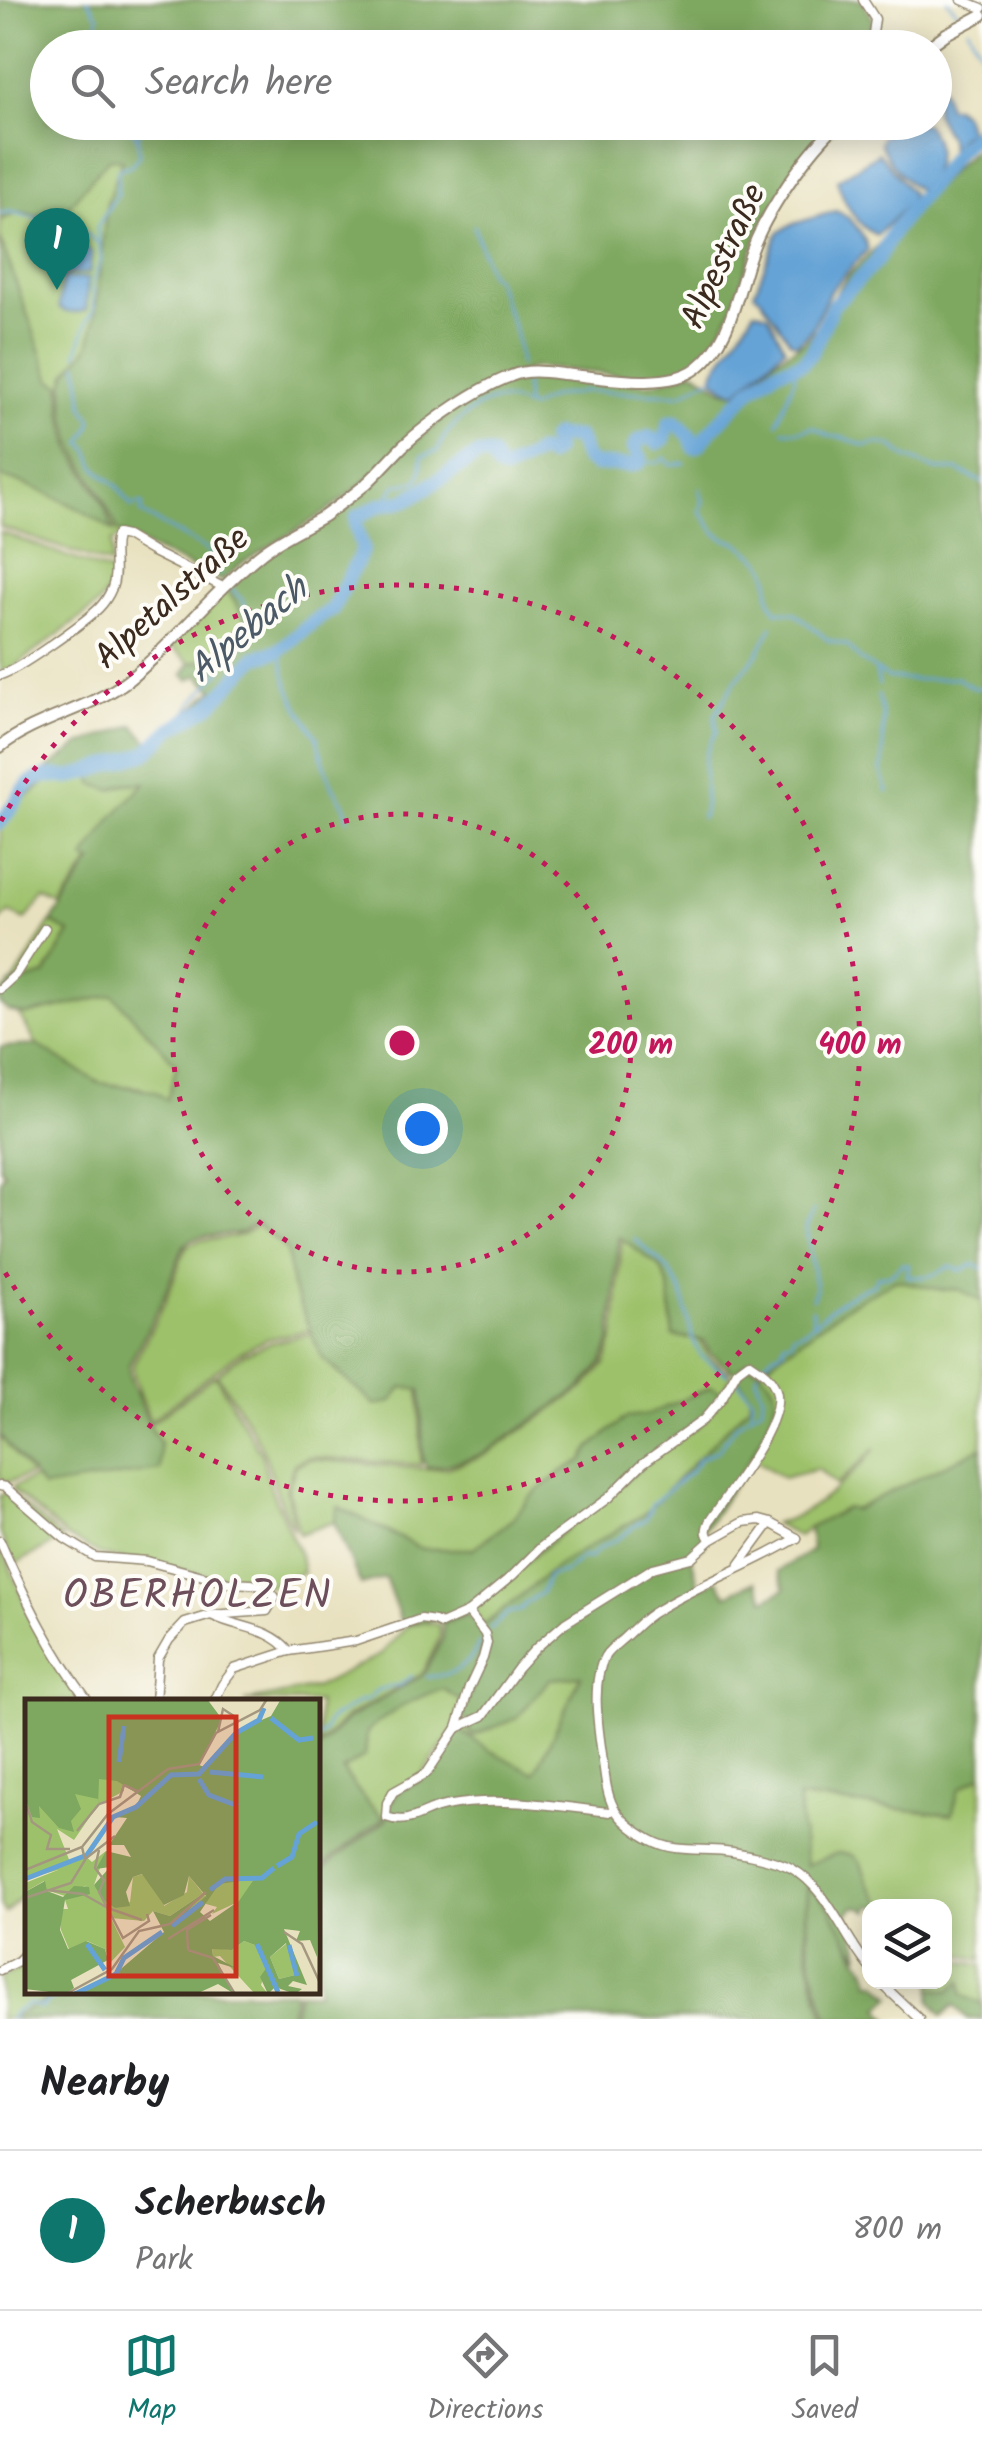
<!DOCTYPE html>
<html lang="en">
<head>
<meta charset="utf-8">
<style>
	body { margin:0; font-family:Kalam,sans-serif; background:#f2f2f2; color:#202124 }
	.controls { position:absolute; right:30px; bottom:30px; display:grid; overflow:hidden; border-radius:20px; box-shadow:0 5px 25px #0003 }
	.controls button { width:90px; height:90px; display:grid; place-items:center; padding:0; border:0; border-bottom:2px solid #e0e0e0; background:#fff; color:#202124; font:50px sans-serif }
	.you { position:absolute; left:422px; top:1128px; width:35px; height:35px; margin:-25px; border:8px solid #fff; border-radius:50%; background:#1a73e8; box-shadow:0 0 0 15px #1a73e833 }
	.badge { display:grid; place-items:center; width:65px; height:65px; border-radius:50%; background:#0f766e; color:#fff; font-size:32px; font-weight:700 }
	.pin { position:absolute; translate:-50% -82px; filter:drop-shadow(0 2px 5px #0008) }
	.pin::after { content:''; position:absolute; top:52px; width:35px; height:30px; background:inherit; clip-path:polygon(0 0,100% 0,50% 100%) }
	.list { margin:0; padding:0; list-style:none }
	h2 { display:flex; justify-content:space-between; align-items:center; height:130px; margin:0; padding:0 40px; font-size:42px }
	h2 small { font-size:32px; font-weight:400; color:#757577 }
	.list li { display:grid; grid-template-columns:65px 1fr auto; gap:30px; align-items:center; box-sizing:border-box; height:160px; padding:0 40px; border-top:2px solid #e0e0e0 }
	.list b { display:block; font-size:38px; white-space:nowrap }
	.list p { margin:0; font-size:32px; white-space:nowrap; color:#757577 }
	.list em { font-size:32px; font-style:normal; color:#757577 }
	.icon { flex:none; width:55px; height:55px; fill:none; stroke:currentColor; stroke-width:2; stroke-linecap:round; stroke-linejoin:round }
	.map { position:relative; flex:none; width:982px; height:2019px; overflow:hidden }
	.search { position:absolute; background:#fff; box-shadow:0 5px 25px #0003; left:30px; right:30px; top:30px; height:110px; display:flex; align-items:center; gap:25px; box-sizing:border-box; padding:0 35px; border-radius:55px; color:#757577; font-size:38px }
	.sheet { height:290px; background:#fff }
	nav { display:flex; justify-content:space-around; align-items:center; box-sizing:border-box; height:140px; border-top:2px solid #e0e0e0; background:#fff; font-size:28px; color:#757577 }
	nav a { display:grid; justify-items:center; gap:5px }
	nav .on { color:#0f766e }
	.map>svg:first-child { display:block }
	.green { fill:#9dc16b; stroke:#6c7644; stroke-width:2.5 }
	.forest { fill:#7ea75f; stroke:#5c683e; stroke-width:2.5 }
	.water { fill:#65a3d6; stroke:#50667a; stroke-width:2.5 }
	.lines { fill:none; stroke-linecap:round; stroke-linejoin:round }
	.stream { stroke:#65a3d6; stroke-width:2.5 }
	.river { stroke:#65a3d6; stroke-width:14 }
	.minor-casing { stroke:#92866e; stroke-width:11 }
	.secondary-casing { stroke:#92866e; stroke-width:14 }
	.minor { stroke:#fff; stroke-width:8 }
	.secondary { stroke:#fff; stroke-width:10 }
	.ring { fill:none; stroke:#c2185b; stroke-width:5; stroke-dasharray:5 10 }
	.labels { text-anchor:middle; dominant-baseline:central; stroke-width:8; stroke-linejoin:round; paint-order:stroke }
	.street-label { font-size:35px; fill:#3b2a1e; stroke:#fdfcf7 }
	.water-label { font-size:38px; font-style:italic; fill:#4c5a68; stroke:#fdfcf7 }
	.quarter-label { font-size:40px; letter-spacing:2.5px; fill:#6d4e5b; stroke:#fdfcf7 }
	.inset-river { fill:none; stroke:#65a3d6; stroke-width:5 }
	.inset-road { fill:none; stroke:#a3987f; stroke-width:2.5 }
	.view { fill:#c8321e; fill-opacity:0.15; stroke:#c8321e; stroke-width:5 }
	.inset-edge { fill:none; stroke:#3b2a1e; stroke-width:5 }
	.centre { fill:#c2185b; stroke:#fdfcf7; stroke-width:5 }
	.ring-label { font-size:30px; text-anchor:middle; font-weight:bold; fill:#c2185b; stroke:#fdfcf7; stroke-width:8; stroke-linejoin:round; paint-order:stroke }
</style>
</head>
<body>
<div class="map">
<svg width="982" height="2019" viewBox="0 0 982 2019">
	<rect width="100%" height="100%" fill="#fdfcf7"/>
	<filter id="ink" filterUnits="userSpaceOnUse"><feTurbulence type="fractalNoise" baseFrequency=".01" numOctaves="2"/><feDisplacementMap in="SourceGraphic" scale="20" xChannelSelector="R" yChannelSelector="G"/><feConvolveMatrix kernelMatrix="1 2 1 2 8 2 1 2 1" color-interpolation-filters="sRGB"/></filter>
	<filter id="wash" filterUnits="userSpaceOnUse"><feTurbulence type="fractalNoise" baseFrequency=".0048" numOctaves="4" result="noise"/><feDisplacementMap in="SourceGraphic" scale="40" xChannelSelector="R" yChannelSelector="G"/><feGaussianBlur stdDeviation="2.25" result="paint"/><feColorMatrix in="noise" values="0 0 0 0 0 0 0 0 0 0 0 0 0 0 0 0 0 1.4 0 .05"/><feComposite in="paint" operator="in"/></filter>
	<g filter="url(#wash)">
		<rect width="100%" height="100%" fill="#e8e1bf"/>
		<g class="green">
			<polygon points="0,0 48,48 48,122 174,122 127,534 112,542 111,565 0,527"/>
			<polygon points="0,532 111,572 113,575 108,591 98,605 7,672 0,670"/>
			<polygon points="226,587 245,619 223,655 190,663 169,645"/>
			<polygon points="91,775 111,790 125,784 146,782 85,859 91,861 60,906 44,898 25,920 10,912 0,921 0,825 26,797 49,780"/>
			<polygon points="51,922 70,933 45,975 19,983 14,981"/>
			<polygon points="113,995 177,1065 167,1100 143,1088 99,1083 37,1045 19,1014 27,1015"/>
			<path d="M258,1225l28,24 6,37 18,44 -43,9 -27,13 -90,69 -16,-45 -1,-11 32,-63 21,-55c18,-13 39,-5 57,-13 6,-3 10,-6 15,-9z"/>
			<polygon points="622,1238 661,1268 669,1287 673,1336 700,1340 708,1356 731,1375 723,1393 710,1387 650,1414 627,1417 590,1448 583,1460 561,1472 531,1497 512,1520 472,1549 422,1549 339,1507 334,1522 299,1534 288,1489 296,1465 309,1459 427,1469 448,1468 485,1455 584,1388 606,1363 615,1334"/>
			<path d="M896,1280l46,10 16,-1 24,12v146l-129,63 -7,-2 -37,20 -11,8 -24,-12c41,-11 75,-45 102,-76l-40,37 -18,-16 -35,9 -29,-19 8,-91 87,-63z"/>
			<path d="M312,1333l11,25 79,29 17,2 2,76 -112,-8 -15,7 -8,25 8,41c-17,-26 -19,-54 -32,-81 -12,-26 -30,-51 -45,-75l26,-20 27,-11z"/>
			<polygon points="215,1375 261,1454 272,1492 300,1555 303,1573 295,1575 269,1586 101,1555 67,1537 14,1491 13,1487 34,1478 44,1488 160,1443 149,1425"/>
			<polygon points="736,1376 750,1396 750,1404 644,1514 561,1563 483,1626 474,1612 474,1609 542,1548 644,1464 704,1421"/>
			<polygon points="0,1435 31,1475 8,1482 0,1479"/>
			<polygon points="7,1492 63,1539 13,1565 0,1532 0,1496"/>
			<polygon points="0,1544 37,1631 60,1668 85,1701 28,1702 27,1889 6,1913 0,1906"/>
			<polygon points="422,1622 439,1625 440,1637 422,1674 347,1717 318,1745 318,1702 244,1702 316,1687 380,1655 407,1626"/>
			<polygon points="581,1676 535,1774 487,1749 458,1729 468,1726 474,1736 516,1718 550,1679"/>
			<path d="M443,1689l19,12 -7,27 -31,44 -40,46 -19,-18 -23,-31 23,-13 2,-24c20,-19 49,-36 76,-43z"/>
			<polygon points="982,1775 982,1960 945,1951 944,1906 884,1906 869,1885 860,1861 850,1855 837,1854 806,1866 798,1798 952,1815 959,1788"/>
			<polygon points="945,1959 982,1965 982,2005 950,1991 932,1989 933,1982 944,1982"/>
			<path d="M27,1965l1,27h28c-14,12 -37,27 -56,27v-41z"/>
		</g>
		<g class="forest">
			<polygon points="0,0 861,0 873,19 868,48 48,48 48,122 837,123 761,224 734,306 712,347 691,369 651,378 534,367 455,402 365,481 326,512 242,563 222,581 153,550 118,531 104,500 73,444 65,412 64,384 67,373 89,346 94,325 107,202 122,160 109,158 57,220 21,212 0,220"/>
			<polygon points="982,143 982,1301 958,1289 942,1290 896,1280 849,1305 762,1368 749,1361 734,1372 710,1353 704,1341 673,1336 669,1287 661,1268 619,1237 611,1340 603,1362 582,1387 483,1454 447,1465 427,1467 423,1461 421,1390 402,1387 392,1402 375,1405 322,1358 292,1286 286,1249 256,1223 240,1233 204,1236 192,1239 184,1245 162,1301 129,1365 130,1377 149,1425 160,1443 160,1470 43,1488 0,1435 0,1180 4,1173 0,1167 0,1047 37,1045 99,1083 154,1091 167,1100 177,1065 113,995 26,1015 8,1011 0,1004 0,994 14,981 19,983 45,975 70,933 51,922 92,862 84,859 111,819 145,783 125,784 111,790 93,784 91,775 49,780 26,797 0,825 0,814 34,779 81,744 134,725 150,743 214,690 198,675 189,680 183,674 190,663 224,655 245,619 226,587 273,548 328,517 409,446 457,407 512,377 533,374 650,384 695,371 724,390 736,393 776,359 804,342 816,329 831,300 847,277 955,167"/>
			<path d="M0,238l51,142 10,4 1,29 8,33 32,55 12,30c-34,-24 -74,-43 -114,-55z"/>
			<path d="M749,1364c11,7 23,14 26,28 8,27 -55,112 -71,138l1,14 -14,12 8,31 18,-7 10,15 29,-14 9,19 20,-11 -7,-18 34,-21 -3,-22 38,-20 7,2 128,-63v328l-23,14 -7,26 -154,-17 8,67 32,-12 12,1 10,7 9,24 15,21h-14l-1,5 -7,-4h-8l-7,8 11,28 2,13 -52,-74c-6,54 -1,86 18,137h-534l6,-27h20v-113l5,-11 64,-49c7,-40 22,-25 43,-47 11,-12 19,-29 28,-43l29,20 48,24 46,-97 -31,3 -33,39 -44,18 -5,-8v-5l-6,-6 6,-19 17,-40 -2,-32 78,-63 83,-49 106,-110v-8l-14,-20z"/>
			<polygon points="711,1387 723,1393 712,1409 467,1611 441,1622 436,1619 402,1624 385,1578 361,1585 334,1522 338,1507 422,1549 472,1549 512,1520 530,1497 561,1472 583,1460 590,1448 627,1417 650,1414"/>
			<path d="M468,1614l15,19 2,11 -23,57 -19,-12c-27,7 -55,24 -76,43l-2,24 -23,14 23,30 19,18 -63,48 -3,7v-125l30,-29 75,-44 20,-37v-14z"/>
			<path d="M809,1885l22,25 27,48 11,14 1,10h7l15,14 -12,12 9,11h-60c-19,-48 -25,-82 -20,-134z"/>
			<polygon points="961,1981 963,1995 982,2005 982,2019 968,2019 954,2005 942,2016 931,2000 932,1989 950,1991"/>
			<polygon points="56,1992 295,1992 289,2019 9,2019 45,2001"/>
		</g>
		<g class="water">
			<polygon points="943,89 947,107 955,107 964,115 969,131 960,137 950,151 949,139 935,113 935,91"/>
			<path d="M905,123l20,1c19,20 13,49 -7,66 -15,-10 -31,-30 -38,-47l2,-6z"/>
			<path d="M879,153l33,41 -2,8 -33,33c-20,-7 -34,-35 -40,-55z"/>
			<path d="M836,211c14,4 28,23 32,38l-38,42 -18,38 -15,15 -7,-3 -30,-44 -6,-4 24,-60 12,-8z"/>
			<polygon points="59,233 78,241 92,253 89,273 61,275 54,257 45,248 47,242"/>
			<path d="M88,278l-2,32c-10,3 -19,5 -27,-3l3,-28z"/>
			<polygon points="755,310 768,314 785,348 737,392 727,389 713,378 715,370"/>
		</g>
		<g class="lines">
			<g class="stream">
				<polyline points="88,0 99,17 97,26 105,48"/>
				<polyline points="947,0 962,17"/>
				<polyline points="968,28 982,54"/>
				<polyline points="138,139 141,125 145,122"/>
				<polyline points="0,213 11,212 78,228 97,242"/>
				<polyline points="474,226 489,273 495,278 516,334 520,365"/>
				<polyline points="77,354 87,321 94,310 93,282 101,260 97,227 117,194 118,169 130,166 139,156 138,139 127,122"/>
				<path d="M78,364l6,43 8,13 -2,8 -8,14c10,9 8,18 16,28 6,6 13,11 19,16 6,6 9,14 15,21l8,-4 3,2 -2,8 65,36 15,26"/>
				<polyline points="525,383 526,406"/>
				<polyline points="777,423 795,377 795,365"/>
				<polyline points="783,430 798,431 813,427 829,436 845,438 864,446 877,443 892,446 905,457 937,470 957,470 982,482"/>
				<polyline points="639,463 659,462 665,458 671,465 685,463"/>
				<path d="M700,489l3,13 -3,8c12,18 16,30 38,32 9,10 25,16 29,29 6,17 -3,21 9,40l19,2 33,27 19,5 14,15 27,18 28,2 41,-2 16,10h9"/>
				<path d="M384,504l12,-19 21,-3 4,-9 1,-17 16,-5c4,-20 33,-43 52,-49 14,-4 28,1 41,6 8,-5 19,-12 29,-13 10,-1 13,1 22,-4l99,3 21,-12 11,-4"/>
				<path d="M278,651l4,3c1,31 18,57 35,83 1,10 12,40 16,50 6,12 14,18 15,32"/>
				<polyline points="876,672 879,685"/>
				<polyline points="878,695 883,717 883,764 881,770 888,792"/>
				<polyline points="189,718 189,706 221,671 219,665 222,660 236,651 260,627 261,618 246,613 243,601 231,588"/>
				<path d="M702,818c9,-34 -8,-54 15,-86l-2,-17 21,-35 21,-25 15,-28"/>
				<polyline points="635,1239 668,1269 682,1292 693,1341 702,1357 727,1374"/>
				<polyline points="812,1299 816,1289 806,1228 814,1210"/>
				<polyline points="812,1309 813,1323"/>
				<path d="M763,1364l10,-10 11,-5 -1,-4 2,-4h7l1,-7c14,-2 25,-15 36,-24 13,-10 30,-21 45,-26l3,-7 15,-3 10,-10 7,1 -2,11c18,3 28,0 43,-10l11,5 13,-7 8,4"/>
				<polyline points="737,1380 752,1398 751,1413"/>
				<path d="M490,1629l18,-16 13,-3 5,-7 16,-11 6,-16 17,-4 17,-15 8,1c8,-11 16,-13 27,-19 11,-5 16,-15 28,-19l7,-16 39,-33 8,-12 19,-9 19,-26 25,-17 1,-12 -7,-17 2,-5"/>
				<path d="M427,1677c29,-2 41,-9 53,-35"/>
				<polyline points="318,1737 324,1731 329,1720 361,1701 368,1700 377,1690 400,1685 412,1676"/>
				<polyline points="10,2019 14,2013 28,2004 41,2008 59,1992"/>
			</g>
			<path class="river" d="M0,823c24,-28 25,-55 69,-45l77,-25 25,-24 39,-23 45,-48 23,-7 39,-32 15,-9 31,-61 -7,-24 1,-8 23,-12 27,-5 71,-45h13l7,13 7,2 35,-18 8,4 7,-5 -3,-12 3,-3 23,2 8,21 9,6c14,-2 32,4 44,-2l2,-5 -7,-10 4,-7 11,-4 9,6 6,-4 6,-17h6l14,14 4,11 5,-2 15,-18 37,-38 24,-18 27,-8 10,-11 21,-47 43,-43 18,-32 64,-80 24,-22"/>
		</g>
	</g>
	<g filter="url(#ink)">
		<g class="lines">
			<defs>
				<g id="minor">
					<polyline points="863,0 875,19 871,48"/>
					<polyline points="962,0 982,8"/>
					<path d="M0,675c17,-4 85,-53 99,-67 5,-5 10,-13 13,-20 7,-18 -2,-41 5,-54l9,2 25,15 72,36"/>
					<polyline points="0,989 15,975 45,928"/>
					<polyline points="0,1486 5,1487 64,1538 95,1557 147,1561 229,1583 251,1584 267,1587 275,1597 267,1611 211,1615 185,1623 169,1640 158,1659 155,1702"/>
					<path d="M797,1538c-45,27 -96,45 -141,73 -11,6 -20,16 -29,24 -7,7 -17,13 -22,21 -14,26 -7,70 -3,98 6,45 5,61 49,86 23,13 49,8 74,11 17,2 51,9 66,17 37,20 53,70 79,100"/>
					<path d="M0,1541c25,57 51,111 89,161"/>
					<polyline points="740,1564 770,1523"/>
					<path d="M468,1612l17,22 2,9 -4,15 -14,30 -12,40 -30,45 -34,19 -6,11 -1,14c24,9 37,-7 59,-11 53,-10 111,0 164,6l4,-2"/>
					<path d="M211,1615c26,13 60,12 78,36"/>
					<path d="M214,1702l8,-17 12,-16 55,-18 67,-10 65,-22 14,2 6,3 27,-12 45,-37 28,-28 67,-49 35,-35 60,-43 19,-22 15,-27 12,-9c12,8 22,14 27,28 11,31 -50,105 -67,132 -3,7 -4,12 2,18"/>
					<polyline points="457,1728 483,1716 518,1668 536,1648 565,1623 653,1568 691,1558 711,1540 743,1522 759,1520 770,1523 797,1538"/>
					<polyline points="0,1970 18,1961 28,1951"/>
					<polyline points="880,1982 919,2019"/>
				</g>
				<g id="secondary">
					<polyline points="927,48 946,34 982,15"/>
					<path d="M0,747c38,-30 89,-37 127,-66 48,-38 85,-88 132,-126 19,-16 43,-26 65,-39 14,-10 29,-21 42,-32 13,-12 25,-26 37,-38 26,-24 75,-58 108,-70 17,-7 35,-4 52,-2 37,3 104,17 134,-6 35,-27 40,-77 54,-115 14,-40 57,-103 89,-131"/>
				</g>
			</defs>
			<use href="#minor" class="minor-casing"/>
			<use href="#secondary" class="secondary-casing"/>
			<use href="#minor" class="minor"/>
			<use href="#secondary" class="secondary"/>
		</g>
	</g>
	<g class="ring">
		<circle cx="402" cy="1043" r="229"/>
		<path d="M1 821A458 458 0 1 1 1 1265"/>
	</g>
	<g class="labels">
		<g class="street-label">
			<text transform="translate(725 257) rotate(-65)">Alpestraße</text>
			<text transform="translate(173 599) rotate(-42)">Alpetalstraße</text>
		</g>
		<g class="water-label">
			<text transform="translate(249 631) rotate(-40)">Alpebach</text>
		</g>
		<g class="quarter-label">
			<text x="198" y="1597">OBERHOLZEN</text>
		</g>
	</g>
	<g transform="translate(25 1699)">
		<rect width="295" height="295" fill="#e8e1bf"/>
		<path d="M100,23l-1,69 -26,14 -24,35 -17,-11 13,33 14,-7 8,7 14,-11 -12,34 21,23 15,-6 3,-25 10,-3 20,21 1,11 23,-14 2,-16 17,21 -25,21 20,-23 -31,21 -17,-5 -9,10 -33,-3 14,29 -15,16 -5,-14 -18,-8 -18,8 -8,-19 -2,-21h9l-3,-9 22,-15 -22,11 -19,-6 -2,-9 -19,11v-9l33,-13 -33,9v-152zM229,180l-14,22 -28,13 5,-7 -11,-3 1,-11 18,-12zM219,242l13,5 10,21 -6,18 7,9h-13l-35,-38 -7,1 -1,-9 20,2zM262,244l8,32 -16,4 -9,-22z" fill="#9dc16b"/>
		<path d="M0,0h182l15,20 -23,46 5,2 39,-39 28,-12 10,-17h39l-3,258 -7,-17 -14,1 4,-10 -16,-2 23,56 -14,-4 -5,5 14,3 -7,5 -20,-7 -7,7 -8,-17 7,-10 -10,-21 -13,-5 -12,9 -20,-1 1,7 25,13 -20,-6 15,30 -15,-9 -22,10h-119l38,-20 49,-42 -11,-21 17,5 31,-21 -19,23 24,-22 -17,-20 -5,19 -20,10 -22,-31 -9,3 -7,15 4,14 -15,2 -12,-8 -9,-15 16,-18 -14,2 10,-18 25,6 -7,-12h-15l18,-27 -12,-1 -17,16 22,-21 16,-6 5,-10 -24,-15 -18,-2 -1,26v-6l-23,-5 6,15 -10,12 3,11 -15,-4 -20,-22 1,12 -8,-1 -7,-19zM229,180l-15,22 -29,20 -10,-9 19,-28zM261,244l9,32 -16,4 -9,-22zM20,182l2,10 16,6 11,-11 15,1 1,7 -25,6 -5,30 8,19 18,-8 19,8 3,11 -37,20 3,8 -8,6 -41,-5v-97z" fill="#7ea75f" fill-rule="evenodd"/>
		<path class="inset-river" d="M246,19l28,22 14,-2M94,63l5,-36M185,73l53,5M174,80l10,16 29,11M252,167l15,-9 7,-23 18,-12M0,180l62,-24 26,-38 23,-10 35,-32 28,-1 37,-41 23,-13 5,-12M185,191l15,-11 37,-1 12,-10M147,227l31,-24M62,245l18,26M232,245l21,48M264,246l8,31M50,295l41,-20 8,-16 38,-26"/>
		<path class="inset-road" d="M193,33l5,-23 14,9M74,105l21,-7 4,-12 13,6M2,107l5,16 19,13 -4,14h23M52,132l22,-27M74,151l-4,18 9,12 -5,12 24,46 26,-17 -2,-7M60,160l30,-23M0,171l57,-23 26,-33 60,-45 31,-5 17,-31 44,-23 7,-11M21,191l37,4 23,13M0,199l46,-15 14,-23 -3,-13M83,209l34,12M259,233l18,12 18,39M143,240l46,-29M163,251l25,8 22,36M163,251l-1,-20 24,-15M41,295l46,-25 27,-38 31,-7 36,-32"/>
		<path class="view" d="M84,18h127v259h-127z"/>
		<rect width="295" height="295" class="inset-edge"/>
	</g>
	<circle cx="402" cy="1043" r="15" class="centre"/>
	<g class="ring-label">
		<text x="631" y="1054">200 m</text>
		<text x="860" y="1054">400 m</text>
	</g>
</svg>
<div class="controls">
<button><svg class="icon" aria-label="layers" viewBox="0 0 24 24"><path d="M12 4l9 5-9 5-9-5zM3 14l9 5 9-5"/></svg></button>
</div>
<div class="you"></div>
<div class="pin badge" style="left:57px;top:290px">1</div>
<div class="search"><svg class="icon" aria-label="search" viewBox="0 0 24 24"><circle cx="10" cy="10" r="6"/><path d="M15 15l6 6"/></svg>Search here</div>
</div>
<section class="sheet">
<h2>Nearby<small></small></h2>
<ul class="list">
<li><span class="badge">1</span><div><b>Scherbusch</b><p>Park</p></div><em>800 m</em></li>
</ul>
</section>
<nav>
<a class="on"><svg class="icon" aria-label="map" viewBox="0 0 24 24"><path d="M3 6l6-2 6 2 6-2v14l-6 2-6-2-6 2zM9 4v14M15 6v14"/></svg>Map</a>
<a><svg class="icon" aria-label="directions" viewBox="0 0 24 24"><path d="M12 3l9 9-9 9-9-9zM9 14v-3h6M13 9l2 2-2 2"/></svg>Directions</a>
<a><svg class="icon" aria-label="saved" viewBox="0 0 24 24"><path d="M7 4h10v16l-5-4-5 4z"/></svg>Saved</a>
</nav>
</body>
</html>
